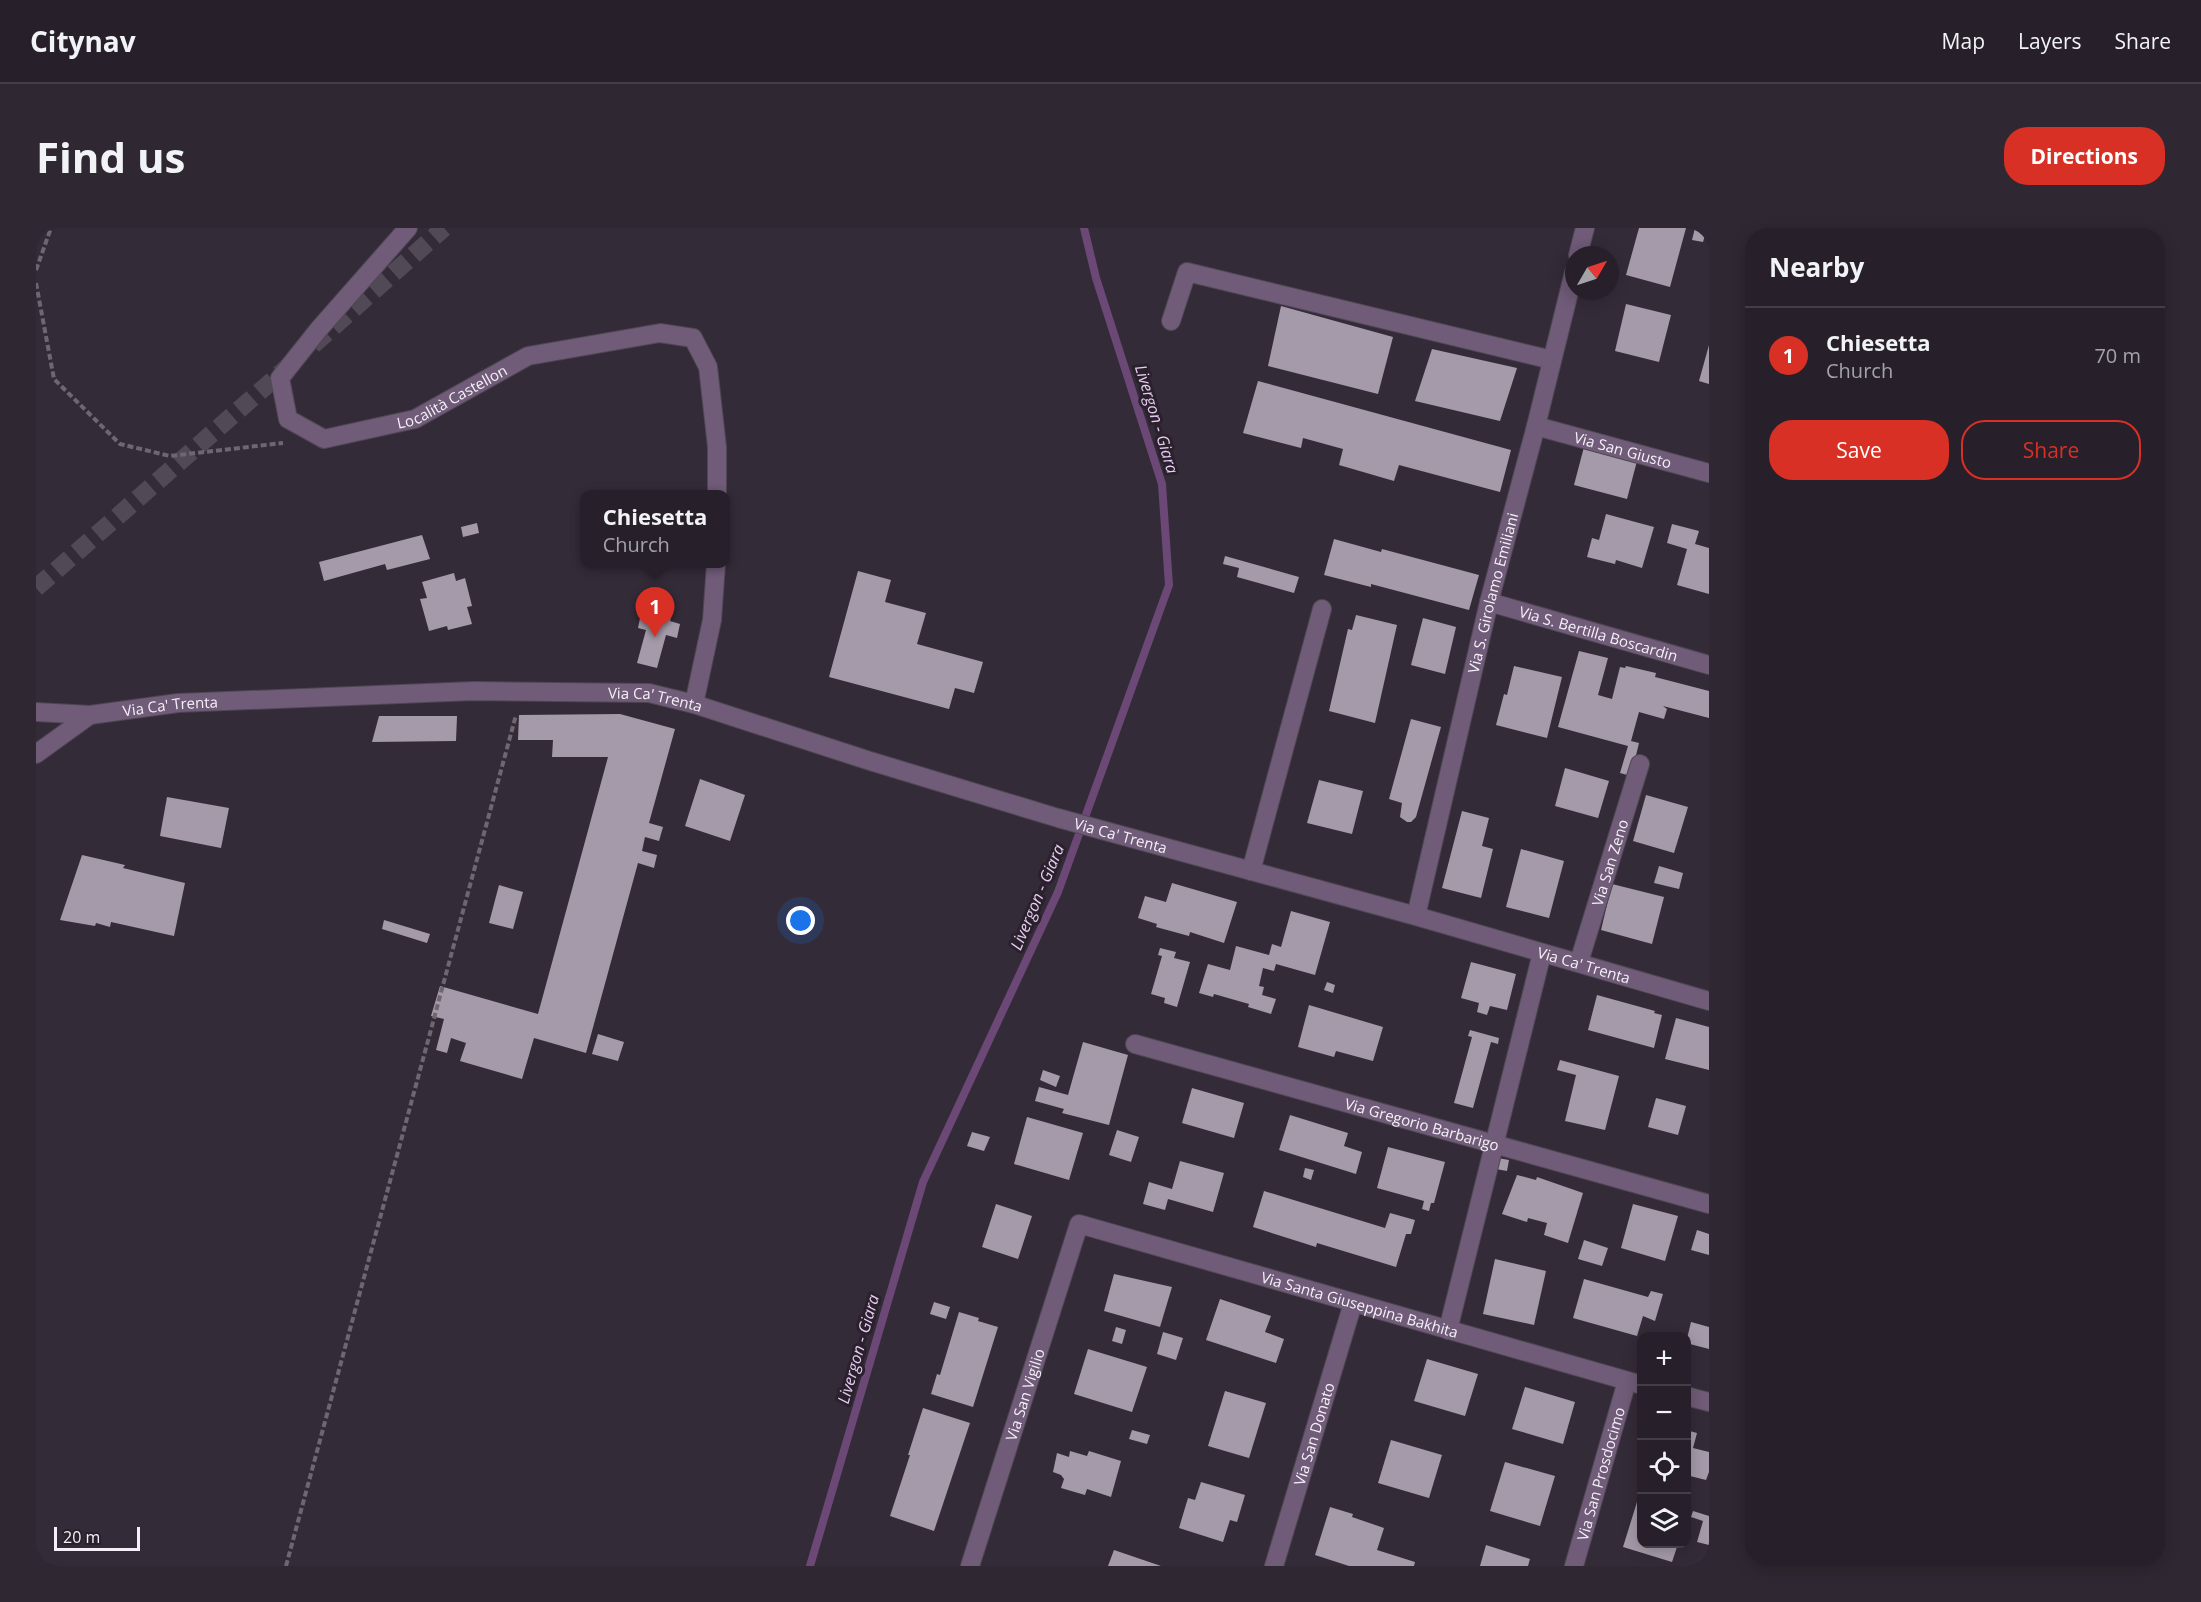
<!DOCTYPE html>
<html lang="en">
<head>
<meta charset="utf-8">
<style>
	body { margin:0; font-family:"Open Sans",sans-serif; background:#2f2832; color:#f1f3f6 }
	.controls { position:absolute; right:18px; bottom:18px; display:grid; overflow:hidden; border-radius:12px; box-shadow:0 3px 15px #0003 }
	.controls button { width:54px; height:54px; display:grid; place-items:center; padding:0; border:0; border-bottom:2px solid #433e47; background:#27202a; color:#f1f3f6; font:30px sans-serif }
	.compass { position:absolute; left:1529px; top:18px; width:54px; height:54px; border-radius:50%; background:#27202a; box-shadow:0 3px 15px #0003; rotate:51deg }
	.scale { position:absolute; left:18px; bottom:15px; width:86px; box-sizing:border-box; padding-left:6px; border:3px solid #f5f0f8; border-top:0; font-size:16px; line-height:21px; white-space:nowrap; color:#f5f0f8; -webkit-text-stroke:4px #2a212d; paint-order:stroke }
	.you { position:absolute; left:765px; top:693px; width:21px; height:21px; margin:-15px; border:4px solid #fff; border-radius:50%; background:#1a73e8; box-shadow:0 0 0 9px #1a73e833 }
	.badge { display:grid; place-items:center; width:39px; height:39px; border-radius:50%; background:#d93025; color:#fff; font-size:20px; font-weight:700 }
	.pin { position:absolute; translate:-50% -50px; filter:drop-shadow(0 2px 3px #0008) }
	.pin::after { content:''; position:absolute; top:32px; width:21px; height:18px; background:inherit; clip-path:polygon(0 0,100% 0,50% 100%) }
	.popup { position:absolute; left:544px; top:262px; width:150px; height:78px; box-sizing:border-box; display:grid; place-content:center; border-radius:12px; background:#27202a; filter:drop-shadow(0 2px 4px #0005); font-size:20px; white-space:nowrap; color:#a4a3a8 }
	.popup b { font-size:22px; color:#f1f3f6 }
	.popup::after { content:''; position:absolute; left:50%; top:100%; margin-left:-12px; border:12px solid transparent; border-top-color:#27202a }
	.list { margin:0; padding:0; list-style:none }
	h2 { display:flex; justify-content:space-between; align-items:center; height:78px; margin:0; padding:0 24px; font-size:26px }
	h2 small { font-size:20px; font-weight:400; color:#a4a3a8 }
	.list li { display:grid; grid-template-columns:39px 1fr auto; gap:18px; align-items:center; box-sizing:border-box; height:96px; padding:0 24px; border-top:2px solid #433e47 }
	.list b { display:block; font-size:22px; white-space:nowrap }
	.list p { margin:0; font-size:20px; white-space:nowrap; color:#a4a3a8 }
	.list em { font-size:20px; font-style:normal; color:#a4a3a8 }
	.actions { display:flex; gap:12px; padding:18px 24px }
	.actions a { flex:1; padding:14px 0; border:2px solid #d93025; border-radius:24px; text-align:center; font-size:21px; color:#d93025 }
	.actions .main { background:#d93025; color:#fff }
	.icon { flex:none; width:33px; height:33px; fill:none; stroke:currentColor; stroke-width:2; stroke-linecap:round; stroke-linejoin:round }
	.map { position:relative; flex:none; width:1673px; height:1338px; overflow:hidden; border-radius:24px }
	header { display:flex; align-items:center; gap:36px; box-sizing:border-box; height:84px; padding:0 30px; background:#27202a; border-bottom:2px solid #433e47 }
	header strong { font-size:28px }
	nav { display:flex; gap:33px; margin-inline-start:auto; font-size:21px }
	.intro { display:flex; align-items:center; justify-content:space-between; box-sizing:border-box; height:144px; padding:0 36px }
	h1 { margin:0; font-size:42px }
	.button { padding:15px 27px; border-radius:24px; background:#d93025; color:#fff; font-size:21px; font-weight:700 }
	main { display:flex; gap:36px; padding:0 36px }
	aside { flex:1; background:#27202a; border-radius:24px; box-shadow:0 3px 15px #0003 }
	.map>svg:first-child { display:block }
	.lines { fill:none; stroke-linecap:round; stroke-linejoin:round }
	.stream { stroke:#6b4876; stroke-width:8 }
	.building { fill:#a59aa9 }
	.highway-tunnel { stroke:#514955; stroke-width:18; stroke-dasharray:18 9; stroke-linecap:butt }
	.minor-casing { stroke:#4f4753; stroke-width:20 }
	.path { stroke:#6e6772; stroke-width:4; stroke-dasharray:6 3; stroke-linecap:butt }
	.minor { stroke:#705b78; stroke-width:18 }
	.labels { text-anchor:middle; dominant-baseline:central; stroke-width:6; stroke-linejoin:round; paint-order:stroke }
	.street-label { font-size:15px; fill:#f5f0f8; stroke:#2a212d }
	.water-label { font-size:16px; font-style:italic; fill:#e8cef3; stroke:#2a212d }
</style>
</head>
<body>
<header>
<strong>Citynav</strong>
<nav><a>Map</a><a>Layers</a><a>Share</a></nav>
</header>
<div class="intro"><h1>Find us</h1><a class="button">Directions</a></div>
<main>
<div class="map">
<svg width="1673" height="1338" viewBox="0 0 1673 1338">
	<rect width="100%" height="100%" fill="#342b38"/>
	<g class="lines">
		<polyline class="stream" points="774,1338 887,954 1022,664 1133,357 1126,256 1060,50 1048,0"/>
	</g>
	<g class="building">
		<polygon points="1603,0 1650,0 1634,59 1590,47"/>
		<polygon points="1659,0 1671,0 1667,14 1656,12"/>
		<polygon points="1590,76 1635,87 1623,134 1579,123"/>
		<polygon points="1245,78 1357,109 1342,166 1232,138"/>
		<polygon points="1673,117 1673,156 1663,153"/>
		<polygon points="1396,121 1481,140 1464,193 1379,173"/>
		<polygon points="1222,153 1475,222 1464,264 1363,237 1358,253 1303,237 1307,221 1267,210 1265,220 1207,205"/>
		<polygon points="1548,219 1601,233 1591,271 1538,257"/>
		<polygon points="1570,286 1618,299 1606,340 1580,332 1579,336 1551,329 1556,310 1563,312"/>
		<polygon points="441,295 443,305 427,309 425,299"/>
		<polygon points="1636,296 1663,303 1659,316 1673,320 1673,366 1641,357 1651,321 1631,315"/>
		<polygon points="386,307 394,331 351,342 349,336 288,353 283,334"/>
		<polygon points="1298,311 1345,324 1346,321 1443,347 1433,382 1335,356 1335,359 1288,347"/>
		<polygon points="1189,328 1263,349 1258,365 1201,349 1203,340 1187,336"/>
		<polygon points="822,343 855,352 849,374 890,385 881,416 947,434 938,465 919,460 913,481 793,449"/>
		<polygon points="418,345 420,353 429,350 436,378 431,379 436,396 412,402 411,398 393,403 384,371 391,370 386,354"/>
		<polygon points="607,375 637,383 634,393 644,396 641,410 630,407 621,440 601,435 610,402 602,400"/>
		<polygon points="1320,387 1361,397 1339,495 1293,483 1312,401 1316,402"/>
		<polygon points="1387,390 1420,399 1409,446 1375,437"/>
		<polygon points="1543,423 1572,430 1562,467 1576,471 1584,439 1589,440 1590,438 1620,445 1619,449 1673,463 1673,490 1627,478 1631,481 1628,491 1603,484 1595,513 1603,515 1595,548 1584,545 1592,518 1522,499"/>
		<polygon points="1478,438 1526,449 1511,510 1460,497 1468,466 1471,467"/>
		<polygon points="584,486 639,501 613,595 627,599 623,613 609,609 606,623 621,627 618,640 602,635 550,825 498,810 486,851 424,833 430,815 415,810 411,825 400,822 408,791 395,788 404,758 502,786 572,529 516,529 517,512 482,512 483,487"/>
		<polygon points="343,488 421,488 420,513 336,514"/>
		<polygon points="1375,491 1405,499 1380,589 1375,594 1371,594 1364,589 1366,575 1353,571"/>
		<polygon points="1529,540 1573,553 1562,590 1519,578"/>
		<polygon points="664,551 709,567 694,613 649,598"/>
		<polygon points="1283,552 1327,563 1316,606 1271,595"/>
		<polygon points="1610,567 1652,579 1638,625 1597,613"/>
		<polygon points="131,569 193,580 185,620 124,608"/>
		<polygon points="1426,583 1453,590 1446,618 1457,621 1445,670 1406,660"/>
		<polygon points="1485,621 1528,633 1513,690 1470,679"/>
		<polygon points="46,627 89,637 87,640 149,655 138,708 75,694 74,699 60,695 59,698 24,692"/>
		<polygon points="1623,638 1647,645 1643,661 1618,655"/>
		<polygon points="1136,655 1201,674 1188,715 1154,704 1153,708 1120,699 1121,696 1102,690 1109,668 1130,674"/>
		<polygon points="1576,656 1628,669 1616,716 1565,702"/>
		<polygon points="463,657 487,664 477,701 453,695"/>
		<polygon points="1255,683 1294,694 1279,747 1240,736 1238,743 1227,740 1223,758 1228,759 1226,767 1240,771 1235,786 1212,779 1213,776 1178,766 1177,769 1163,765 1172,736 1194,742 1200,718 1233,727 1236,716 1245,719"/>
		<polygon points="348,692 394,706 391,715 346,701"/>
		<polygon points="1124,720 1140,724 1138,730 1154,734 1141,779 1128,775 1129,770 1115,766 1126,728 1122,727"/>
		<polygon points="1435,734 1480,746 1471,782 1454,778 1451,787 1441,784 1443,775 1425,770"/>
		<polygon points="1291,754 1299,757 1297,765 1288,762"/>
		<polygon points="1561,767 1619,783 1618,785 1626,787 1618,820 1552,802"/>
		<polygon points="1273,777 1347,799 1337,833 1300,823 1298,829 1262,819"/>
		<polygon points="1640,790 1673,799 1673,842 1629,831"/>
		<polygon points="1434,802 1463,810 1462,816 1455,814 1437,880 1418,875 1436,809 1432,808"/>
		<polygon points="562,806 588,814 582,833 556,826"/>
		<polygon points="1047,814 1092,827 1073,897 1026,885 1028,881 999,873 1003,859 1032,867"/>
		<polygon points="1524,832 1583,848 1569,902 1529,893 1540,847 1521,842"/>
		<polygon points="1007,842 1024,848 1020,859 1004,852"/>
		<polygon points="1156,860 1208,875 1198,910 1146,895"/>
		<polygon points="1620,870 1650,878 1642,907 1612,899"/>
		<polygon points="1254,887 1312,905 1308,918 1326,924 1320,946 1243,922"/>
		<polygon points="991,889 1047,905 1033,952 978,936"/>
		<polygon points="1081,902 1103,909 1095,934 1073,927"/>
		<polygon points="936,904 954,909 948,923 931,918"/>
		<polygon points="1352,919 1409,934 1398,975 1395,975 1393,983 1386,981 1388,973 1341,960"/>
		<polygon points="1462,930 1473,932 1471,943 1460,941"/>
		<polygon points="1144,933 1188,945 1177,984 1132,971 1129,982 1107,976 1113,954 1136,961"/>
		<polygon points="1269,940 1278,942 1275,952 1267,949"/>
		<polygon points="1481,947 1500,952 1501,949 1547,965 1532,1015 1508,1007 1511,995 1492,990 1491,994 1466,986"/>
		<polygon points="1228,963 1349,1000 1354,985 1379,992 1375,1006 1370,1006 1360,1039 1281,1015 1280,1019 1217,999"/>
		<polygon points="960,976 996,988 982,1031 946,1019"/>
		<polygon points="1597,976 1642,988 1629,1033 1585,1020"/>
		<polygon points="1661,1002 1673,1006 1673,1027 1655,1022"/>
		<polygon points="1548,1012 1572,1020 1566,1038 1542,1031"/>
		<polygon points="1459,1031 1510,1043 1498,1097 1447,1086"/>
		<polygon points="1078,1046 1136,1059 1124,1099 1068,1083"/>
		<polygon points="1548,1051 1612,1069 1615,1063 1627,1066 1619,1093 1607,1088 1601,1108 1537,1090"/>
		<polygon points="1184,1071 1235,1088 1229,1104 1248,1111 1240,1135 1170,1112"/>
		<polygon points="898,1074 914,1079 910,1091 894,1086"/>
		<polygon points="923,1084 943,1090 942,1093 962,1099 937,1179 895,1166 901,1146 904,1147"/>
		<polygon points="1655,1094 1673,1099 1673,1121 1650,1115"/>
		<polygon points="1080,1099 1090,1102 1086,1116 1076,1113"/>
		<polygon points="1127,1104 1147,1110 1140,1132 1121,1126"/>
		<polygon points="1052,1121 1111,1139 1096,1184 1038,1166"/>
		<polygon points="1391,1131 1442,1146 1429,1188 1378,1173"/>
		<polygon points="1489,1159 1539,1174 1527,1216 1476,1201"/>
		<polygon points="1189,1163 1230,1175 1213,1230 1172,1218"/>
		<polygon points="887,1180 934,1195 898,1303 854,1288 874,1227 872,1227"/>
		<polygon points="1096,1202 1114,1207 1111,1216 1093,1211"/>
		<polygon points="1650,1202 1661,1205 1657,1220 1673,1224 1673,1244 1670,1252 1650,1247"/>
		<polygon points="1355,1212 1406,1227 1393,1270 1342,1255"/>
		<polygon points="1034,1223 1051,1228 1053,1223 1085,1233 1075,1269 1051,1261 1049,1267 1025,1260 1028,1251 1025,1247 1017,1244 1021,1225 1033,1229"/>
		<polygon points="1469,1234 1519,1248 1504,1298 1454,1283"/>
		<polygon points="1165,1254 1209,1267 1201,1294 1194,1292 1187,1314 1143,1300 1152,1270 1159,1272"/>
		<polygon points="1601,1274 1605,1275 1605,1316 1642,1316 1636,1334 1587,1319"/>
		<polygon points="1294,1279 1317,1286 1316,1289 1348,1300 1341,1322 1379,1334 1378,1338 1313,1338 1279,1327"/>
		<polygon points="1657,1283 1673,1288 1673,1317 1661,1314 1667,1293 1655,1289"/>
		<polygon points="1450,1317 1494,1331 1492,1338 1444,1338"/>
		<polygon points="1078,1322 1125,1338 1072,1338"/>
	</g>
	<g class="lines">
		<g class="highway-tunnel">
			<polyline points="277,117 408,0"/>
			<polyline points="0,360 254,137"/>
		</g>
		<defs>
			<g id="minor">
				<path id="s1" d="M372,0l-89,101 -39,49 8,41 36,20 91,-20 113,-63 132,-23 33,5 15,29 9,80v47"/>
				<polyline points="1542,27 1549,0"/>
				<polyline points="1135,93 1151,44 1516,132"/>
				<path id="s2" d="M1500,198l173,47"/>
				<path id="s3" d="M1453,374l220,63"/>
				<polyline points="658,476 676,392 680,336"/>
				<path id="s4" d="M0,484l54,3 88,-12 296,-12 175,2 45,11 176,57 188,57 358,98 293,85"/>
				<polyline points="0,526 54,487"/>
				<polyline points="1215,643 1286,381"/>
				<path id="s5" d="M1380,688l73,-314 47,-176 38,-154"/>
				<path id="s6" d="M1543,734l61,-198"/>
				<path id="s7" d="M1099,816l574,160"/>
				<polyline points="1412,1102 1506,725"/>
				<polyline points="1650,1168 1673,1174"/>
				<path id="s8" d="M934,1338l109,-342 563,161"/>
				<path id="s9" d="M1238,1338l79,-263"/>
				<path id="s10" d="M1538,1338l53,-185"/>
			</g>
		</defs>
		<use href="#minor" class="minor-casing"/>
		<g class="path">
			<polyline points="0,42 15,0"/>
			<polyline points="0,55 18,151 84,216 134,228 247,215"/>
			<polyline points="250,1338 480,487"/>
		</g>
		<use href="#minor" class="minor"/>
	</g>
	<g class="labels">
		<g class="street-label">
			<text stroke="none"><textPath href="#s1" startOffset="416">Località Castellon</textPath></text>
			<text stroke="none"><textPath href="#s2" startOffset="90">Via San Giusto</textPath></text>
			<text stroke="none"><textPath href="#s5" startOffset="332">Via S. Girolamo Emiliani</textPath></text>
			<text stroke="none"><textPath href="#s3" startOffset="114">Via S. Bertilla Boscardin</textPath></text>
			<text stroke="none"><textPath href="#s4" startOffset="621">Via Ca' Trenta</textPath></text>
			<text stroke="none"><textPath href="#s4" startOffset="135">Via Ca' Trenta</textPath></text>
			<text stroke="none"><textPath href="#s4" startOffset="1107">Via Ca' Trenta</textPath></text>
			<text stroke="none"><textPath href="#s6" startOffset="104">Via San Zeno</textPath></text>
			<text stroke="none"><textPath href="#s4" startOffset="1588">Via Ca' Trenta</textPath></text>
			<text stroke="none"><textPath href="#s7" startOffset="298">Via Gregorio Barbarigo</textPath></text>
			<text stroke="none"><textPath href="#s8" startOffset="651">Via Santa Giuseppina Bakhita</textPath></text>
			<text stroke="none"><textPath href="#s8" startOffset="180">Via San Vigilio</textPath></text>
			<text stroke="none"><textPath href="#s9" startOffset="138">Via San Donato</textPath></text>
			<text stroke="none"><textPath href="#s10" startOffset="96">Via San Prosdocimo</textPath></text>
		</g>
		<g class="water-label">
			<text transform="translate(1121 191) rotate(73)">Livergon - Giara</text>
			<text transform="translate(1001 669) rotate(-67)">Livergon - Giara</text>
			<text transform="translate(822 1121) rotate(-74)">Livergon - Giara</text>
		</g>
	</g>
</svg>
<div class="controls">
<button>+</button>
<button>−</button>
<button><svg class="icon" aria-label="locate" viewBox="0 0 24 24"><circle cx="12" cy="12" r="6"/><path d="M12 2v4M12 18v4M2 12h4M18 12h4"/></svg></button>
<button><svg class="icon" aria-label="layers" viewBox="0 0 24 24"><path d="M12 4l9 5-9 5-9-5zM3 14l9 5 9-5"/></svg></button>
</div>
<svg class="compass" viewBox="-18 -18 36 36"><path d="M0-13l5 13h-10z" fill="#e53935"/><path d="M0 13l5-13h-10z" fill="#a4a3a8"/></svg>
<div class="scale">20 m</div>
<div class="you"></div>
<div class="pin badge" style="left:619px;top:409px">1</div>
<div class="popup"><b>Chiesetta</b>Church</div>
</div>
<aside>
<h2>Nearby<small></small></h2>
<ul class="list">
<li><span class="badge">1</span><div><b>Chiesetta</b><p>Church</p></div><em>70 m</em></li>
</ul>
<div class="actions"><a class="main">Save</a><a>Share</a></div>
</aside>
</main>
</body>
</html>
